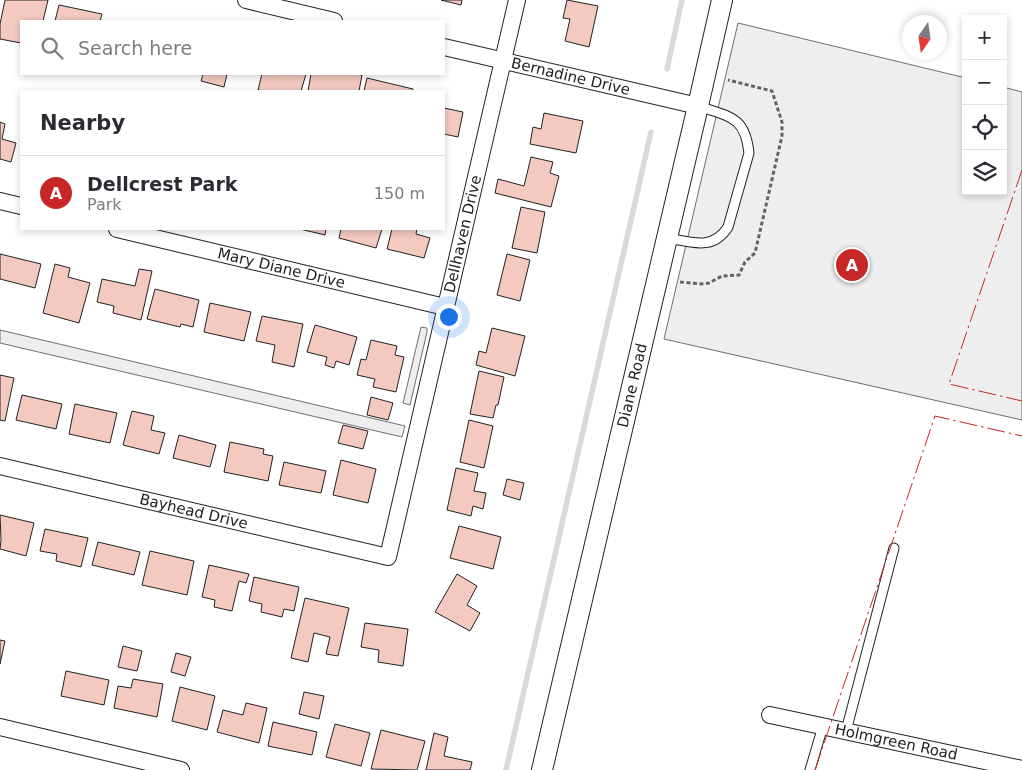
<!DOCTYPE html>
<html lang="en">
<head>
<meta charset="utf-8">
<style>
	body { margin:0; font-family:"DejaVu Sans",sans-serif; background:#f2f2f3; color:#2b2b33 }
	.controls { position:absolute; right:15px; top:15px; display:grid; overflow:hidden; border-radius:0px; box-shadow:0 2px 8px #0003 }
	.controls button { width:45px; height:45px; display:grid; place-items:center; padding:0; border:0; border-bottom:1px solid #e1e1e2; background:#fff; color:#2b2b33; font:25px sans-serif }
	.compass { position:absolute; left:902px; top:15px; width:45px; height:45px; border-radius:50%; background:#fff; box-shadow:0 2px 8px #0003; rotate:193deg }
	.you { position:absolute; left:448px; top:316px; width:18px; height:18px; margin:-12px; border:4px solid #fff; border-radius:50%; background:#1a73e8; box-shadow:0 0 0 8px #1a73e833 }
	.badge { display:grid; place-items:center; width:32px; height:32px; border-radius:50%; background:#c62828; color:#fff; font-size:16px; font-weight:700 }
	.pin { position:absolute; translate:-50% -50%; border:2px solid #fff; box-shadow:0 1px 5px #0006 }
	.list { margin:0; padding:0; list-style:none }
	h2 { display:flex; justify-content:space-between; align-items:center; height:65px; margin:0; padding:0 20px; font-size:21px }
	h2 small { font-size:16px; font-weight:400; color:#7c7c81 }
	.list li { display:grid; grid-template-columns:32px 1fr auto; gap:15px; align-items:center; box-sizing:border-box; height:75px; padding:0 20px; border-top:1px solid #e1e1e2 }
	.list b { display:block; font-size:19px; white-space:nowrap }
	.list p { margin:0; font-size:16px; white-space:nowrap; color:#7c7c81 }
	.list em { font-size:16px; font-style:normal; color:#7c7c81 }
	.icon { flex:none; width:28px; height:28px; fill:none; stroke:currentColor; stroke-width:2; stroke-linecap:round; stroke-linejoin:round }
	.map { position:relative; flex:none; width:1022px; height:770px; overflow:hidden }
	.search { position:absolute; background:#fff; box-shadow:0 2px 8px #0003; left:20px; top:20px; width:425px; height:55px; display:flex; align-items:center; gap:12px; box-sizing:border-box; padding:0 18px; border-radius:0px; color:#7c7c81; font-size:19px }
	.panel { position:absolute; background:#fff; box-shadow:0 2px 8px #0003; left:20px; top:90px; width:425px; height:140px; border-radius:0px }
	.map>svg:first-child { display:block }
	.green { fill:#eee; stroke:#6f6f6f }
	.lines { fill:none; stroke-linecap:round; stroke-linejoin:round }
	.stream { stroke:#d9d9d9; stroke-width:5.5 }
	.building { fill:#f3c9c0; stroke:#222 }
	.service-casing { stroke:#222; stroke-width:11 }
	.minor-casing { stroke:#222; stroke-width:18 }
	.tertiary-casing { stroke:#222; stroke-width:22 }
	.path { stroke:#646464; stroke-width:3; stroke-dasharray:4 2.5; stroke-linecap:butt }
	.service { stroke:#fff; stroke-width:9 }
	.minor { stroke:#fff; stroke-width:16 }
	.tertiary { stroke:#fff; stroke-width:20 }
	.power { stroke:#c62828; stroke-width:1; stroke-dasharray:18 4 2.5 4; stroke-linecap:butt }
	.labels { text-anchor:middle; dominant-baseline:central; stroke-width:4; stroke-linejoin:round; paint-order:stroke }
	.street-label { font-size:15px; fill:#222; stroke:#fff }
</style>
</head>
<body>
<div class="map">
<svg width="1022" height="770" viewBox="0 0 1022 770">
	<rect width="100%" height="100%" fill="#fff"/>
	<g class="green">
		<polygon points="738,23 966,78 966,191 1003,191 1003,87 1022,92 1022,420 664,339"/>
		<polygon points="421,327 427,328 427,332 410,405 403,403"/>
		<polygon points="0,330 405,426 402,437 0,343"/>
	</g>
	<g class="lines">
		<g class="stream">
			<polyline points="667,69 682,0"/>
			<polyline points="506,770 651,132"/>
		</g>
	</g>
	<g class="building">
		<polygon points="5,0 48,0 43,21 21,21 21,43 0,39 0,24"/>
		<polygon points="441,0 462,0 461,5"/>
		<polygon points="567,0 598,6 589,47 565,41 570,19 563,18"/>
		<polygon points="59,5 102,14 100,21 55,21"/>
		<polygon points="203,74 227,74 224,87 201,81"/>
		<polygon points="262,74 306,74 301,91 264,91 258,90"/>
		<polygon points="311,74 355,74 362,75 359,91 308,91"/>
		<polygon points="367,78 413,89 413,91 364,91"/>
		<polygon points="444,108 463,112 458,137 444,134"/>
		<polygon points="544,113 583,121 576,153 530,144 533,127 541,129"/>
		<polygon points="0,122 5,124 2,139 16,143 11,162 0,159"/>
		<polygon points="531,157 553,162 550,173 559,176 551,207 495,193 498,179 524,186"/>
		<polygon points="521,207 545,212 537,253 512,248"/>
		<polygon points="300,229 326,229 325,235"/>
		<polygon points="341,229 382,229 376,248 339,238"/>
		<polygon points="392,229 417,229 416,234 430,238 424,258 387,249"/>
		<polygon points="0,254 41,264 35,288 0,279"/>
		<polygon points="507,254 530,260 520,301 497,295"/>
		<polygon points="55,264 70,268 68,277 90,283 79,323 43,313"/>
		<polygon points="139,269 152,271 141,320 113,313 114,306 97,302 102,279 135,286"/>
		<polygon points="155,289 199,300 193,327 181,324 180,327 147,319"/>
		<polygon points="210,303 251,312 244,341 204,332"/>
		<polygon points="262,316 303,324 294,367 272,362 275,345 256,341"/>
		<polygon points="315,325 357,337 349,365 336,361 334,368 325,365 327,357 307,352"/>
		<polygon points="492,328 525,336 515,376 476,365 479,351 486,353"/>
		<polygon points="371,340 397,346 395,355 404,357 396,392 373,387 375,379 357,375 361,359 366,360"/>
		<polygon points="479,371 504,377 498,405 496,405 493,418 470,414"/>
		<polygon points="0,375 14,378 5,421 0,420"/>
		<polygon points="22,395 62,404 56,429 16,420"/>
		<polygon points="371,397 393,403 388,420 367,415"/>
		<polygon points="75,404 117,413 110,443 69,434"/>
		<polygon points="132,411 154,416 151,430 165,433 159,454 123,445"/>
		<polygon points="469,420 493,426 484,468 460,462"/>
		<polygon points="343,425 368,431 363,449 338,443"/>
		<polygon points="179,435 216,445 210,467 173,458"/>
		<polygon points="230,442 264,449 263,454 273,456 268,481 224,472"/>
		<polygon points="341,460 376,469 368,503 333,495"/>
		<polygon points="284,462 326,471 321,493 279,485"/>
		<polygon points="456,468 478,473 474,491 486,493 483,509 473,506 471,516 447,510"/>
		<polygon points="507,479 524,483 520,500 503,495"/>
		<polygon points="0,515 34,523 26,556 0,549 1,540"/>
		<polygon points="459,526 501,537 493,569 450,558"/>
		<polygon points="45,529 88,538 81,567 56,561 57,554 40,551"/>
		<polygon points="98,542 140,552 134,575 92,565"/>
		<polygon points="150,551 194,561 187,595 142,585"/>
		<polygon points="209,565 249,574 246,583 239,581 232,611 214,607 215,600 202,597"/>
		<polygon points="457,574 477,586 467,605 480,613 470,631 435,612"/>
		<polygon points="254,577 299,587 294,611 284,609 282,617 261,612 262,604 249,601"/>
		<polygon points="305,598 349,608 338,656 326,654 330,637 314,633 308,662 291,658"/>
		<polygon points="365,623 408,629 403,666 378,662 379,650 361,647"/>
		<polygon points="0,640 5,641 0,664"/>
		<polygon points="123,646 142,651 137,671 118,667"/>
		<polygon points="176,653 191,657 185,676 171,672"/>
		<polygon points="66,671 109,680 104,705 61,696"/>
		<polygon points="133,679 163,684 157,717 114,708 118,686 131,688"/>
		<polygon points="180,687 215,696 207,730 172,721"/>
		<polygon points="304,692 324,696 319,719 299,714"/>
		<polygon points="246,703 267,708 259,743 217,732 223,710 243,715"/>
		<polygon points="273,722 317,732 312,755 268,746"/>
		<polygon points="335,724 370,733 361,766 326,757"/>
		<polygon points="381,730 425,741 417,770 371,769"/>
		<polygon points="434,733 448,737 444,756 472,762 470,770 426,770"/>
	</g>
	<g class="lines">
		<defs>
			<g id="service">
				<path d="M667,238c24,4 46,13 61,-11l21,-74c-4,-37 -19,-36 -51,-47"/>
				<polyline points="846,731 894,548"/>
				<polyline points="810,770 823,726"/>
			</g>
			<g id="minor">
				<polyline points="246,0 334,21"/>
				<path id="s1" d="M444,47l254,59"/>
				<polyline points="0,201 21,206"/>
				<path id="s2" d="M117,229l328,78"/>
				<path id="s3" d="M0,466l388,91 129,-557"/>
				<path id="s4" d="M770,715l252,54"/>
				<polyline points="0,727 181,770"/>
			</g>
			<g id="tertiary">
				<path id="s5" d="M542,770l156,-664 24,-106"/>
			</g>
		</defs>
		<use href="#service" class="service-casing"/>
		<use href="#minor" class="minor-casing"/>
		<use href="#tertiary" class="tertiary-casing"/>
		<polyline class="path" points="680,282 701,284 709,283 722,276 739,275 745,262 755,253 782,136 782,122 772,91 728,80"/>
		<use href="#service" class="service"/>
		<use href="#minor" class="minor"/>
		<use href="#tertiary" class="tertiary"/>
		<g class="power">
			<polyline points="1022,170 949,384 1022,401"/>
			<polyline points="815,770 935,416 1022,436"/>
		</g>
	</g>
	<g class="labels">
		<g class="street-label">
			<text stroke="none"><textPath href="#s1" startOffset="130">Bernadine Drive</textPath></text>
			<text stroke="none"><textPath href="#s3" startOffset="730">Dellhaven Drive</textPath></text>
			<text stroke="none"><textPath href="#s2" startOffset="169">Mary Diane Drive</textPath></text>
			<text stroke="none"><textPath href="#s5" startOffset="395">Diane Road</textPath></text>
			<text stroke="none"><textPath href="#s3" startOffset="199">Bayhead Drive</textPath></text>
			<text stroke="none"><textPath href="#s4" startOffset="129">Holmgreen Road</textPath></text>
		</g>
	</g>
</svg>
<div class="controls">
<button>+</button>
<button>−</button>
<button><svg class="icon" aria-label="locate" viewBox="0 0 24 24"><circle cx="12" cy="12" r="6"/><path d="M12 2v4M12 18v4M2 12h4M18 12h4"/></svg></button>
<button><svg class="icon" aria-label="layers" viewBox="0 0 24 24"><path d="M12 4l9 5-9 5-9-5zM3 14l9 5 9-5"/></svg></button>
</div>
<svg class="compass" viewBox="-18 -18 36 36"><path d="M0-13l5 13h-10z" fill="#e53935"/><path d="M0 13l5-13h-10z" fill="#7c7c81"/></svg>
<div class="you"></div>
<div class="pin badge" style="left:852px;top:265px">A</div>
<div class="search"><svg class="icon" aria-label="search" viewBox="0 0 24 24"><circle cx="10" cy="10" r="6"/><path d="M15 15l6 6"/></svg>Search here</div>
<section class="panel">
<h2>Nearby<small></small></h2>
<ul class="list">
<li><span class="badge">A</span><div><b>Dellcrest Park</b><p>Park</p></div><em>150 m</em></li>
</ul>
</section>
</div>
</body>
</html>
